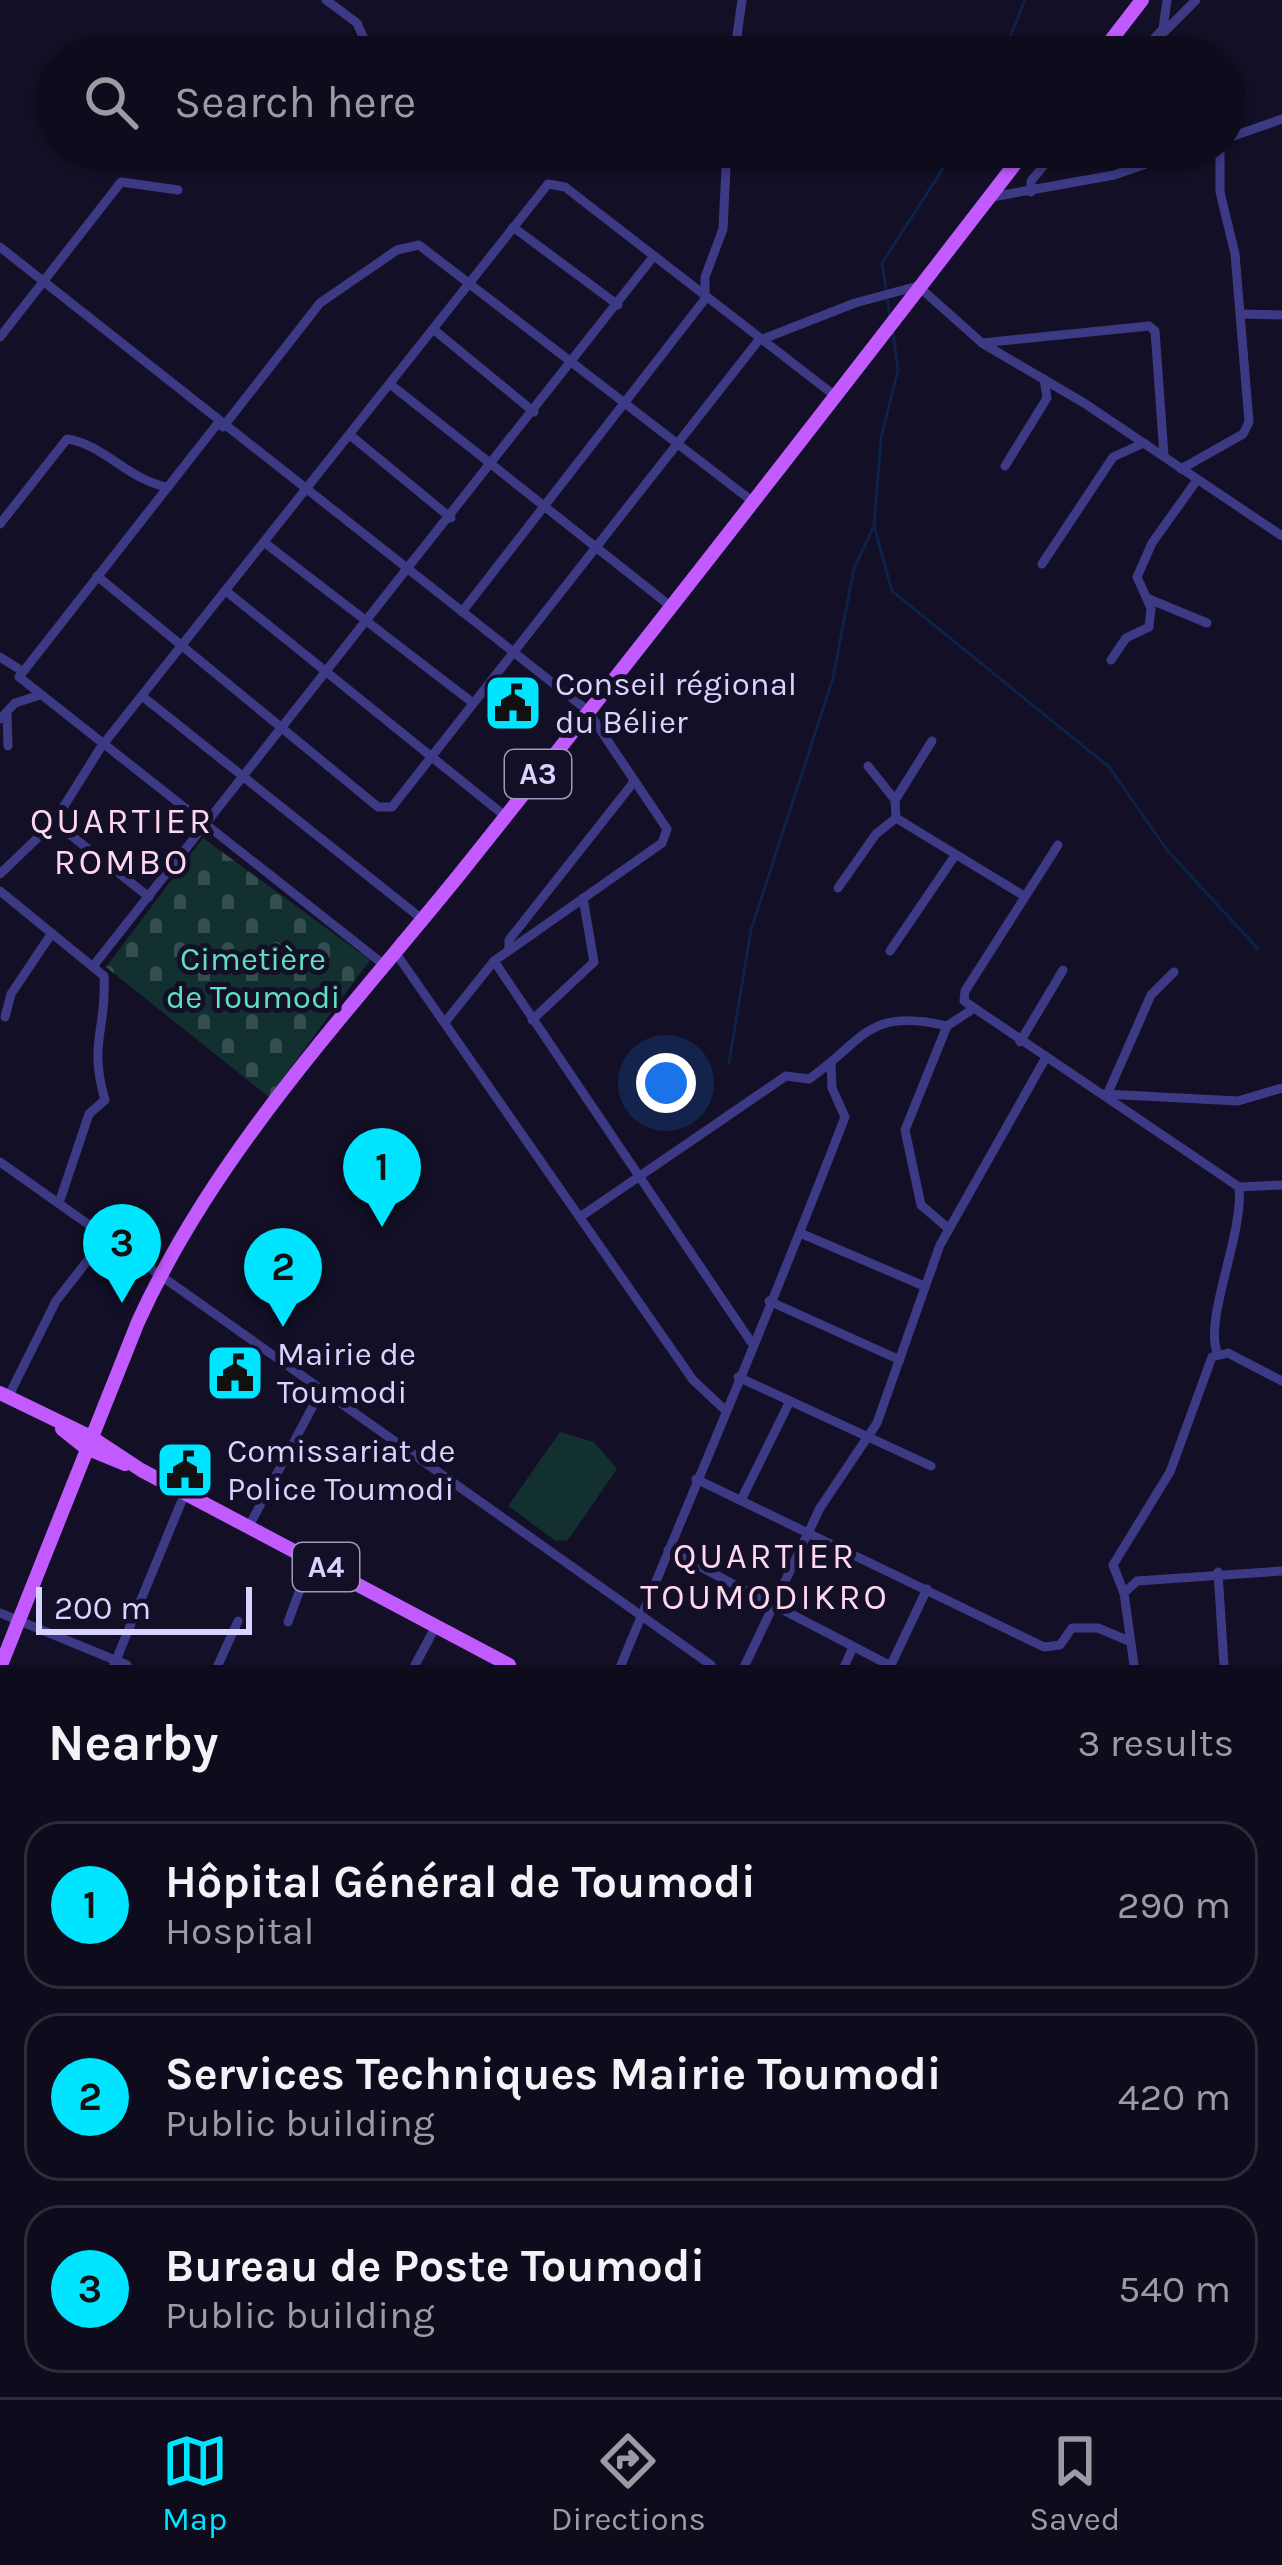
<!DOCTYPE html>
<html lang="en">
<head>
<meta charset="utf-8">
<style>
	body { margin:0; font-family:Karla,sans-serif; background:#1c1929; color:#f1f3f6 }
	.scale { position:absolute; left:36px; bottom:30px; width:216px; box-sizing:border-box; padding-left:12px; border:6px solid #d9d4ff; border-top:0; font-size:33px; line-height:42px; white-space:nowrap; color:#d9d4ff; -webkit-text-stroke:9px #130f26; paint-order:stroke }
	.you { position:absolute; left:666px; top:1083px; width:42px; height:42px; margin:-30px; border:9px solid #fff; border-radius:50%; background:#1a73e8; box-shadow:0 0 0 18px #1a73e833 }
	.badge { display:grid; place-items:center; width:78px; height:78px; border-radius:50%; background:#00e5ff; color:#111; font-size:39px; font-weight:700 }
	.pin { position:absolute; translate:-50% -99px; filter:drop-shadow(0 3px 6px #0008) }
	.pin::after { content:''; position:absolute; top:63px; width:42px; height:36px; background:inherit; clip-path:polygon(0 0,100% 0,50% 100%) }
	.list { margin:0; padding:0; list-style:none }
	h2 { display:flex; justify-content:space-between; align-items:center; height:156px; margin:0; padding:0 48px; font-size:51px }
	h2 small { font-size:39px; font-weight:400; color:#9b9ba3 }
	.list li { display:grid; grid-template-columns:78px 1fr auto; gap:36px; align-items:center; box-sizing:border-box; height:168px; margin:0 24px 24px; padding:0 24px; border:3px solid #2e2b3b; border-radius:36px }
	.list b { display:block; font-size:45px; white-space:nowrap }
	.list p { margin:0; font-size:39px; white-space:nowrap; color:#9b9ba3 }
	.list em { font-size:39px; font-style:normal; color:#9b9ba3 }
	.icon { flex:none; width:66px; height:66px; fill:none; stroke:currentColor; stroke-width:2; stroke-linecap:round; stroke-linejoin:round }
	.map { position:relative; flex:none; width:1282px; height:1665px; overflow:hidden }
	.search { position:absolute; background:#0e0b1c; box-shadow:0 3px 9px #0004; left:36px; right:36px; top:36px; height:132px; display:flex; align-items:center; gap:30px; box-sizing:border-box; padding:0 42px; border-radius:66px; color:#9b9ba3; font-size:45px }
	.sheet { height:732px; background:#0e0b1c }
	nav { display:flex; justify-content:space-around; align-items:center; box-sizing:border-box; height:168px; border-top:3px solid #2e2b3b; background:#0e0b1c; font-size:33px; color:#9b9ba3 }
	nav a { display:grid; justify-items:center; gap:6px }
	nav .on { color:#00e5ff }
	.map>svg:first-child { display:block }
	.grass { fill:#12302f }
	.cemetery { fill:url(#cemetery-stones) }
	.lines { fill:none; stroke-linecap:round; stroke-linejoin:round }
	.stream { stroke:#0c2248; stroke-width:3 }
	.minor { stroke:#3d3a85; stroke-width:9 }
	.primary { stroke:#c25bff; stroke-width:14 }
	.labels { text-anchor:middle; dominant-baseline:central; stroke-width:10; stroke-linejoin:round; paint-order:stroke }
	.shield { fill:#130f26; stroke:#9e99be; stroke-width:3 }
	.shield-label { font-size:30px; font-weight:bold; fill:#d9d4ff }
	.poi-label { font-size:33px; fill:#d9d4ff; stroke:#130f26; text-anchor:start }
	.park-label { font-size:33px; fill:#5fe0c0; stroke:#130f26 }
	.neighbourhood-label { font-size:36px; letter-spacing:3px; fill:#ffd6f0; stroke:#130f26 }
</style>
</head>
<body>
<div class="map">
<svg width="1282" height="1665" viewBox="0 0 1282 1665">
	<defs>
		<pattern id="cemetery-stones" width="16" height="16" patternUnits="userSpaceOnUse" patternTransform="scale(3)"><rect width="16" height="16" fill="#12302f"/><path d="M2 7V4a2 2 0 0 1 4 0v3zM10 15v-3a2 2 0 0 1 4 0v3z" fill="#344d4e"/></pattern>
	</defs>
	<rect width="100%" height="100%" fill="#130f26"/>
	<polygon class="grass" points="560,1432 594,1442 617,1469 568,1540 556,1541 508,1506"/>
	<polygon class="cemetery" points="203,838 370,960 269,1097 106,967"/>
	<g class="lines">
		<g class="stream">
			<polyline points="1002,57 1025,0"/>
			<polyline points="886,288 882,263 957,147"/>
			<polyline points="887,298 890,318"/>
			<polyline points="893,333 898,370 881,438 874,526 892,591 1109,767 1167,850 1258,949"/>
			<polyline points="729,1063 751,930 833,678 854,568 873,528"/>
		</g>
		<g class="minor">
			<polyline points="326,0 357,23 372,57"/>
			<polyline points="1164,32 1196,0"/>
			<polyline points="734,57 742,0"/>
			<polyline points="1136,57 1163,29 1167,0"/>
			<polyline points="1225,139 1282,119"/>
			<polyline points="1031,192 1031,181 1059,147"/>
			<polyline points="992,197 1114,175 1196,147"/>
			<polyline points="513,227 618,305"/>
			<polyline points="0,247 587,710 667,829 662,843 494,961 446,1021"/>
			<polyline points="1241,314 1282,315"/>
			<polyline points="433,329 534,412"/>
			<polyline points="0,337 121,182 178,190"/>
			<polyline points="982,343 1149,326 1155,331 1164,455"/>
			<polyline points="390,384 669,605"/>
			<polyline points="218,423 19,677 383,964"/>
			<polyline points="223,427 320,303 397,250 419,245 752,501"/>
			<polyline points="350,435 451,518"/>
			<polyline points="1005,466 1047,398 1044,379"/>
			<polyline points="1181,469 1243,434 1249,422 1235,254 1220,192 1220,147"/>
			<path d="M0,524l67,-85c37,5 62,42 101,48"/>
			<polyline points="265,543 473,703"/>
			<polyline points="1042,564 1113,457 1144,443"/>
			<polyline points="97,576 378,807 392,807 758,341 855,303 918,286 982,343 1084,403 1282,536"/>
			<polyline points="226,591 505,816"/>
			<polyline points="1149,599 1207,623"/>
			<polyline points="462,612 705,299 705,277 723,229 727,147"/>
			<polyline points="0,657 22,671"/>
			<polyline points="1111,660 1126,638 1149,627 1151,608 1137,577 1152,543 1197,480"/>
			<polyline points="142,696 422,919"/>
			<polyline points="7,714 8,746"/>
			<polyline points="0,719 15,703 37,696"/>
			<polyline points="932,741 895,800 896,818 1021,894"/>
			<polyline points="868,766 895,800"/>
			<polyline points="54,822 149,897"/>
			<polyline points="1058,845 965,991 964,1001 1239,1187 1282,1185"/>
			<polyline points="0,874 54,822 101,747 548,184 565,187 834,395"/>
			<polyline points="838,888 876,834 896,818"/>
			<path d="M0,891l104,85c3,54 -16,66 1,124l-16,14 -30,89"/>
			<polyline points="509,950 509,940 633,783"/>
			<polyline points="890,951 954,857"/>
			<polyline points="395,952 693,1380 724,1409"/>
			<polyline points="494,961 751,1342"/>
			<polyline points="94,965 653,257"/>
			<polyline points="5,1017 11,994 52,933"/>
			<polyline points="532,1020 594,962 583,898"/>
			<polyline points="947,1026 905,1130 921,1205 949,1229"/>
			<polyline points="1020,1042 1063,970"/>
			<polyline points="1104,1094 1238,1101 1282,1088"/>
			<polyline points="1107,1095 1151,995 1174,972"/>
			<polyline points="0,1162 711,1665"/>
			<path d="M580,1217l206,-141 23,3c56,-39 58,-72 138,-53l26,-17"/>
			<polyline points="800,1233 924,1286"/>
			<polyline points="769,1301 900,1360"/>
			<path d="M1217,1352c-13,-34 27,-118 22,-165"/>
			<polyline points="738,1377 931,1466"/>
			<polyline points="8,1397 56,1301 106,1237"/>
			<polyline points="696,1479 1044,1647 1060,1645 1072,1628 1098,1628 1129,1641"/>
			<polyline points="741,1500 790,1401"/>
			<polyline points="249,1526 321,1391"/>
			<polyline points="668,1550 889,1665"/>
			<polyline points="1218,1572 1224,1665"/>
			<polyline points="1124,1593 1137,1581 1282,1571"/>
			<polyline points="0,1613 127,1665"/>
			<polyline points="288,1622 311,1560"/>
			<polyline points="114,1665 185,1493"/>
			<polyline points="218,1665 238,1621"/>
			<polyline points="415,1665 436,1626"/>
			<path d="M621,1665c76,-182 153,-364 224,-548l-13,-29 -1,-24"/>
			<polyline points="745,1665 820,1508 877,1423 940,1245 1045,1059"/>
			<polyline points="845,1665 853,1647"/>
			<polyline points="891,1665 927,1589"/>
			<polyline points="1134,1665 1124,1593 1113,1565 1170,1472 1212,1357 1228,1353 1282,1381"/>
		</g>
		<g class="primary">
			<polyline points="1098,57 1142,0"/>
			<polyline points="0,1393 91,1437 141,1470 509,1665"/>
			<polyline points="62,1429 86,1448 125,1464"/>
			<path d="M1,1665l137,-343c76,-168 206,-305 321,-447 192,-240 381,-484 569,-728"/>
		</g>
	</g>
	<defs>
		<symbol id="civic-square" viewBox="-11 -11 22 22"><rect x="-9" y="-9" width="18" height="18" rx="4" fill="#00e5ff" stroke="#130f26"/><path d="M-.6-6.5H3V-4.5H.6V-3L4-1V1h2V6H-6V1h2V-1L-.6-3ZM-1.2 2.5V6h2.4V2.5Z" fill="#111"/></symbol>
	</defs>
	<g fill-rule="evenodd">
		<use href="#civic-square" x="480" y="670" width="66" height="66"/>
		<use href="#civic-square" x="202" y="1340" width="66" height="66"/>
		<use href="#civic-square" x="152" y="1437" width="66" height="66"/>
	</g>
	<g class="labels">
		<g class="shield">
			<rect x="505" y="750" width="66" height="48" rx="9"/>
			<rect x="293" y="1543" width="66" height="48" rx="9"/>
		</g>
		<g class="shield-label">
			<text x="538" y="774">A3</text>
			<text x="326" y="1567">A4</text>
		</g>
		<g class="poi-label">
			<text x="555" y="684">Conseil régional<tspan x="555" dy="38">du Bélier</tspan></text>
			<text x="277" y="1354">Mairie de<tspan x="277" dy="38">Toumodi</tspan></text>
			<text x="227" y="1451">Comissariat de<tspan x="227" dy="38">Police Toumodi</tspan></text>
		</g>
		<g class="park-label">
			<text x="253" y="959">Cimetière<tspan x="253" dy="38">de Toumodi</tspan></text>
		</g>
		<g class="neighbourhood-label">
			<text x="122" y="821">QUARTIER<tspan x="122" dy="41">ROMBO</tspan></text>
			<text x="765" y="1556">QUARTIER<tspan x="765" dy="41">TOUMODIKRO</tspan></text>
		</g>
	</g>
</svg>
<div class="scale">200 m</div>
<div class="you"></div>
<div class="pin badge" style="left:382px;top:1227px">1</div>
<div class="pin badge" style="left:283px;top:1327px">2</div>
<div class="pin badge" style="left:122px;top:1303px">3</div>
<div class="search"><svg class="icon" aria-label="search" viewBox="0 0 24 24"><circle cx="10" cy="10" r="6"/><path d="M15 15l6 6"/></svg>Search here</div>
</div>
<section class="sheet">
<h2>Nearby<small>3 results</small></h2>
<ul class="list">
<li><span class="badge">1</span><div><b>Hôpital Général de Toumodi</b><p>Hospital</p></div><em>290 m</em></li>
<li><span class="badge">2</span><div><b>Services Techniques Mairie Toumodi</b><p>Public building</p></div><em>420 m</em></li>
<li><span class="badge">3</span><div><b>Bureau de Poste Toumodi</b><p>Public building</p></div><em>540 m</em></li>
</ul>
</section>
<nav>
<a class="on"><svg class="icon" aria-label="map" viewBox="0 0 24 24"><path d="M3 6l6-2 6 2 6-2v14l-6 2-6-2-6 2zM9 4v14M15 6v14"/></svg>Map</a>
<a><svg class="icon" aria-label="directions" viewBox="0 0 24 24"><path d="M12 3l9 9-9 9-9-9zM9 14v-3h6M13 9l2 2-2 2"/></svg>Directions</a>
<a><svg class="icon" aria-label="saved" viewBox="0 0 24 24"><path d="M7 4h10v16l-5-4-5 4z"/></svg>Saved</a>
</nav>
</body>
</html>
